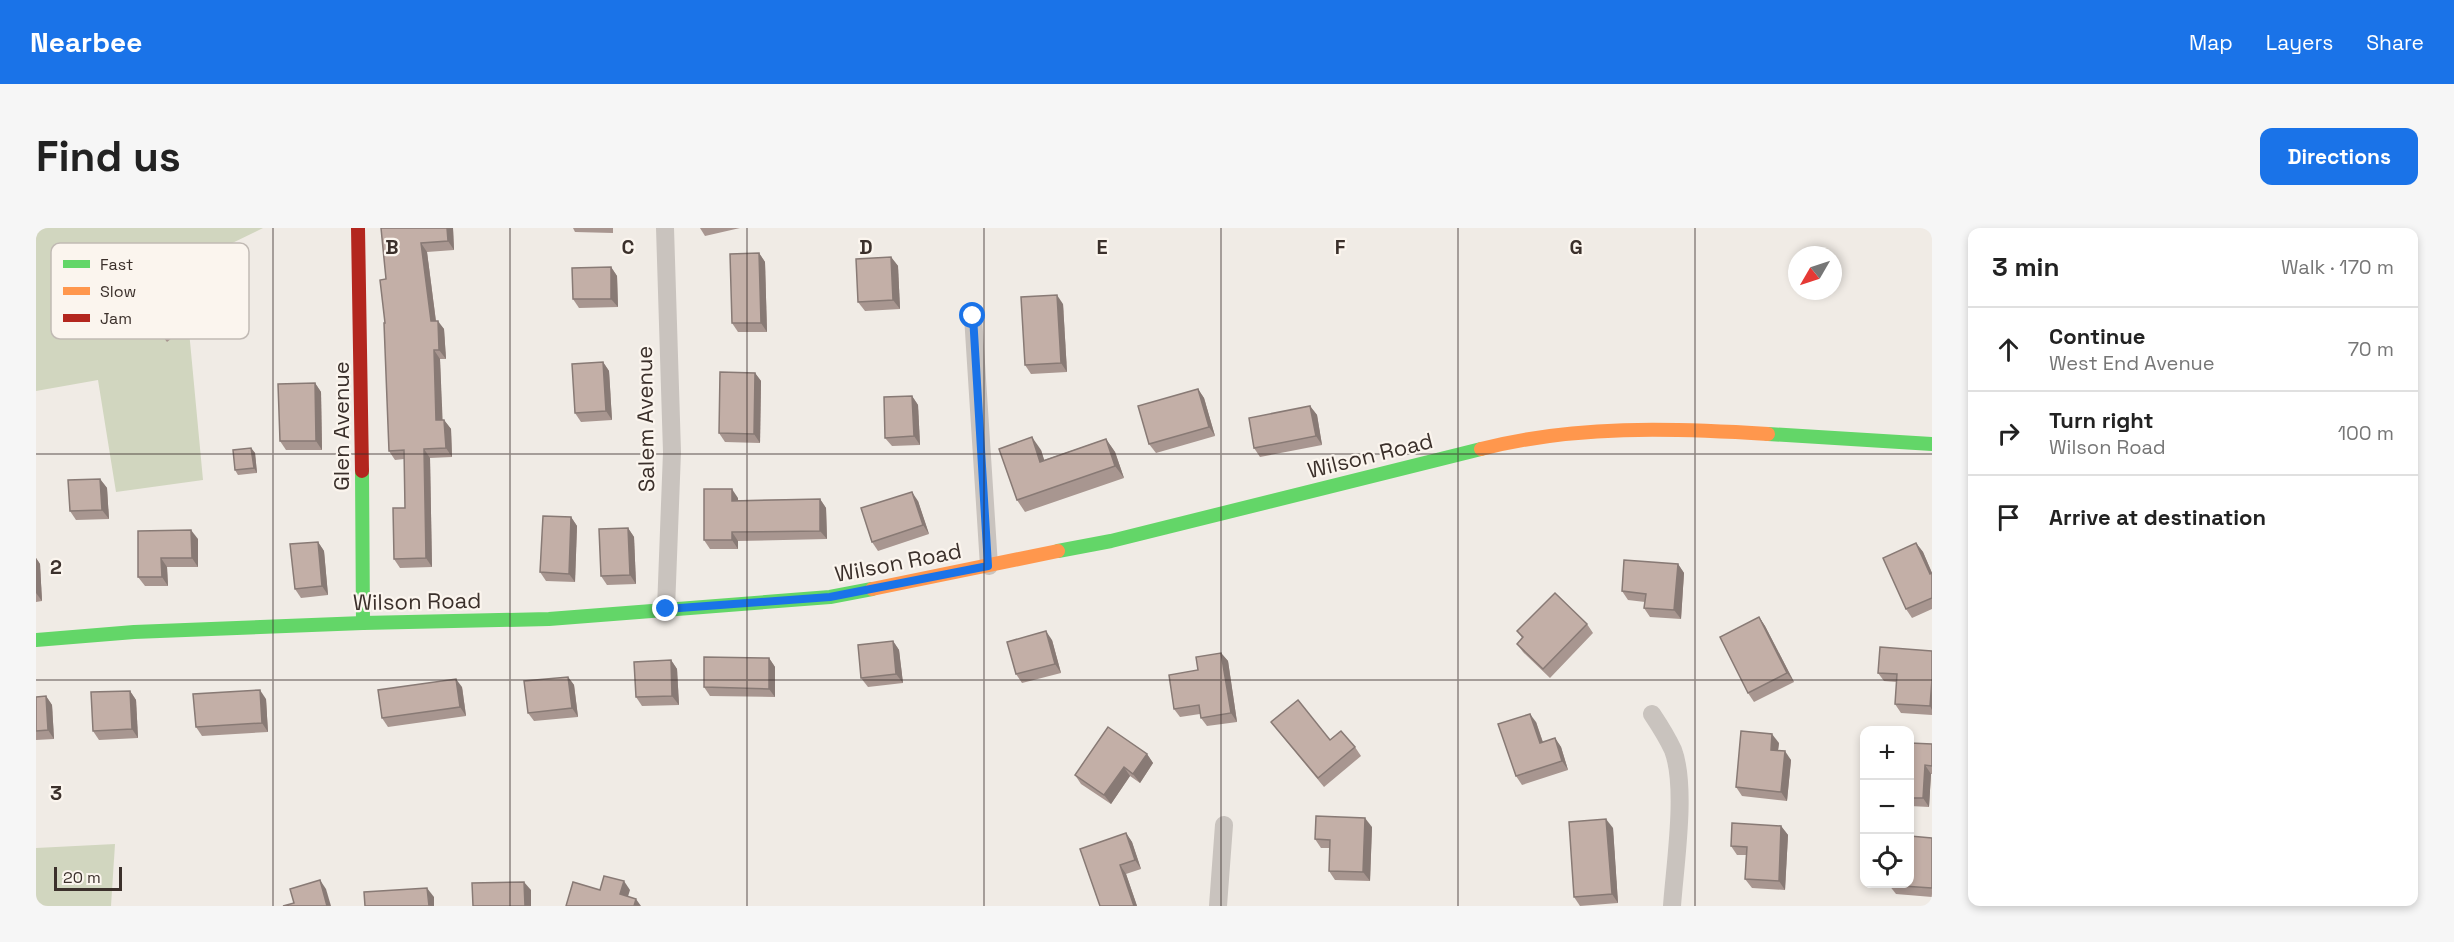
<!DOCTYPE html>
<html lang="en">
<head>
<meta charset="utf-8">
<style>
	body { margin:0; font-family:"Space Grotesk",sans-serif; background:#f6f6f6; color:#222 }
	.controls { position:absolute; right:18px; bottom:18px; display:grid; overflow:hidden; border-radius:12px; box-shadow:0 3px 9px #0003 }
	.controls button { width:54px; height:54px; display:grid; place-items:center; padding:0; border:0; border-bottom:2px solid #e0e0e0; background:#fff; color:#222; font:30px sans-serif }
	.compass { position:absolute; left:1752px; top:18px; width:54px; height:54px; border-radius:50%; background:#fff; box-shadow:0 3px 9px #0003; rotate:231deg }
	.scale { position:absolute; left:18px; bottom:15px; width:68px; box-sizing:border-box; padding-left:6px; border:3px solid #3b302b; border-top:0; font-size:16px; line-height:21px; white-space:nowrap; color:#3b302b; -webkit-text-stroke:4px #fbf5ee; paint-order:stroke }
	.stop { position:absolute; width:18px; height:18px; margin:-14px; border:4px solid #1a73e8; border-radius:50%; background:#fff }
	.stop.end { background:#1a73e8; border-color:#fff; box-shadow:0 2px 6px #0008 }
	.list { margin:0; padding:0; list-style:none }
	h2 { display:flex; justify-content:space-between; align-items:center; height:78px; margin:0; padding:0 24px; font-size:26px }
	h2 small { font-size:20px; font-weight:400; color:#767676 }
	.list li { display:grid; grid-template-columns:39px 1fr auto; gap:18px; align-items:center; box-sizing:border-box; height:84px; padding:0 24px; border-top:2px solid #e0e0e0 }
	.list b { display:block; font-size:22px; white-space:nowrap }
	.list p { margin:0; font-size:20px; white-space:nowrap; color:#767676 }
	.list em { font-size:20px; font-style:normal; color:#767676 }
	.icon { flex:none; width:33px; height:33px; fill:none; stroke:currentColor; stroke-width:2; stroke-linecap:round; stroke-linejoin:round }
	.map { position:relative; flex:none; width:1896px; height:678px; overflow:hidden; border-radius:12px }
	header { display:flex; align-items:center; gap:36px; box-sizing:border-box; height:84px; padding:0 30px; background:#1a73e8; color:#fff }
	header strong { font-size:28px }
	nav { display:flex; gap:33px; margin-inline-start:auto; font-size:21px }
	.intro { display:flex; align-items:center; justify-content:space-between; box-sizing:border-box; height:144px; padding:0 36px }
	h1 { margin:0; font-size:42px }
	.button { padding:15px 27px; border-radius:12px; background:#1a73e8; color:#fff; font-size:21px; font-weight:700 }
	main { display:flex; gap:36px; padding:0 36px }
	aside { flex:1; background:#fff; border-radius:12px; box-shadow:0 3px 9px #0003 }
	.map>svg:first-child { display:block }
	.green { fill:#d1d6bf }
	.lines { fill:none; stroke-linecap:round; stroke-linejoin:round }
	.street { stroke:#c9c3be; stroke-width:18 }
	.fast { stroke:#63d668; stroke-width:14 }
	.slow { stroke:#ff974d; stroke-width:14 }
	.jam { stroke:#b3261e; stroke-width:14 }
	.wall { fill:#a89690 }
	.shaded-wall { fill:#887a75 }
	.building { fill:#c3afa7; stroke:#887a75; stroke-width:1.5 }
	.route { stroke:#1a73e8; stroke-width:8 }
	.grid { fill:none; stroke:#3b302b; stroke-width:1.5; stroke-opacity:0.55 }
	.labels { text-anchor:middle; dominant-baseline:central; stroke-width:4.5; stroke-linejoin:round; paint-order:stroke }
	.street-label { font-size:22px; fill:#3b302b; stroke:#fbf5ee }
	.key { fill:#fbf5ee; stroke:#c1bab4; stroke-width:1.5 }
	.key-label { font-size:16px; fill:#3b302b }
	.grid-label { font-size:20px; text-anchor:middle; font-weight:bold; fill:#3b302b; stroke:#fbf5ee; stroke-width:4.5; stroke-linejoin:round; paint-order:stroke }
</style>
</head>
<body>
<header>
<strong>Nearbee</strong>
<nav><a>Map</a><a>Layers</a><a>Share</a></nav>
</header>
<div class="intro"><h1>Find us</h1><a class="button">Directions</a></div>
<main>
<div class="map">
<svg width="1896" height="678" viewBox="0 0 1896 678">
	<rect width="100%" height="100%" fill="#f0ebe5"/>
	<g class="green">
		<polygon points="0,0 227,0 147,39 167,252 80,264 62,152 0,163"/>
		<polygon points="79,616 75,678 0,678 0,620"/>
	</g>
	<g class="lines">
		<g class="street">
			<polyline points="629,0 636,224 630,381"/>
			<polyline points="937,88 953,338"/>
			<path d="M1616,486c8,12 15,23 21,36 14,37 2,114 -1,156"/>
			<polyline points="1182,678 1188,597"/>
		</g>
		<g class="fast">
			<polyline points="1732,206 1896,216"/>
			<polyline points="326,243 327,395"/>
			<polyline points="1022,323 1075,313 1445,221"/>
			<polyline points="0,412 98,404 327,395 513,391 794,369 836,361"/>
		</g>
		<g class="slow">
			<path d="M1445,221c93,-24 191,-21 287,-15"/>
			<polyline points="836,361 1022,323"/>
		</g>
		<polyline class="jam" points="322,0 326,243"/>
	</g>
	<g class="wall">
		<polygon points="345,0 417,0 418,22 391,24 400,93 408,101 410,131 404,131 406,192 408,192 415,201 416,229 394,230 396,339 364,340 358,331 369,280 368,231 359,232 353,223 349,95 350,51"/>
		<polygon points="537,0 577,0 577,5 539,4"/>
		<polygon points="664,0 704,0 669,8"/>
		<polygon points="723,25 729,34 731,104 702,104 696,95"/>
		<polygon points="855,29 862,38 864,81 829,83 822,74"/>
		<polygon points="575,39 581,48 582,79 543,80 537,71"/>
		<polygon points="100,74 150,85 156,94 131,114"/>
		<polygon points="1027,76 1031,144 995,146 989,137"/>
		<polygon points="567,134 573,143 576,192 545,194 539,185"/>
		<polygon points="719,145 725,153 724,215 689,214 683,205"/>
		<polygon points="279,155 285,164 286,222 250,222 244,213"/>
		<polygon points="1162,161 1168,170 1179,208 1120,225 1113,216"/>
		<polygon points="876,168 882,177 884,217 856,218 849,210"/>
		<polygon points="1274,178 1281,187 1286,217 1224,229 1218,220"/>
		<polygon points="1070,211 1079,224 1088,250 989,284 981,272 1005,222 1008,232"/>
		<polygon points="215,220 219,225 221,245 202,247 199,242"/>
		<polygon points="64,251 71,260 73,291 40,292 34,283"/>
		<polygon points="702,270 702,272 784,271 790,280 791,311 702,313 702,321 674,321 668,312"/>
		<polygon points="882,273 893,306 842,323 836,314"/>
		<polygon points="535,289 541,298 539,354 510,353 504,344"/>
		<polygon points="592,300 598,309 600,356 571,357 565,348"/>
		<polygon points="102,303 162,311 162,339 131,339 132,358 109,358 102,349"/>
		<polygon points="282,314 288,323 292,367 265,370 259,361"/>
		<polygon points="1880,315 1887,324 1896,345 1896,381 1876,390 1870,381"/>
		<polygon points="0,330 4,336 6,373 0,374"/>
		<polygon points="1642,336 1648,345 1645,391 1614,389 1608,380 1609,374 1592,372 1586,363"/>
		<polygon points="1723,389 1729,398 1758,454 1718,474 1712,465"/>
		<polygon points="1551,396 1557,405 1514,450 1487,424 1481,416 1486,410 1481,403"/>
		<polygon points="1016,412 1025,445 986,455 980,446"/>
		<polygon points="857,413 863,422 867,455 832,459 825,450"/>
		<polygon points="1896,423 1896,487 1865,485 1859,476 1861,454 1848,453 1842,445"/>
		<polygon points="1185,425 1192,433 1201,494 1171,498 1165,490 1164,486 1144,489 1138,481 1162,442"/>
		<polygon points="733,430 739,439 739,469 674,468 668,459"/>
		<polygon points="635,432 641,441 643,477 606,478 600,469"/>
		<polygon points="532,449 538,457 542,489 498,493 492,485"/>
		<polygon points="426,459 430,488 352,499 346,490"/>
		<polygon points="94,463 100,472 102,510 63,512 57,503"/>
		<polygon points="10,468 16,477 18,511 0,512 0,469"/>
		<polygon points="230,471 232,504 166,508 160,499"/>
		<polygon points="1235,494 1319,519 1325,528 1288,559 1242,503"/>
		<polygon points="1500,494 1507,514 1519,510 1525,519 1532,542 1486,557 1480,548"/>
		<polygon points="1743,515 1742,522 1755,532 1751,573 1706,568 1700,559"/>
		<polygon points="1874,515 1896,516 1896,546 1895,546 1893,579 1874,578"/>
		<polygon points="1111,526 1117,535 1104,555 1094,548 1075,576 1045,556 1039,547"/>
		<polygon points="1745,598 1752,607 1749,662 1716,660 1709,651 1710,627 1701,627 1695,618"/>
		<polygon points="1336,599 1334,653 1299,652 1293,643 1294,620 1285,620 1279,611"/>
		<polygon points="1577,600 1582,675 1544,678 1538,669"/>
		<polygon points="1090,605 1096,614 1105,641 1090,646 1101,678 1064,678"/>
		<polygon points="1896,610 1896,669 1860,666 1853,657"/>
	</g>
	<g class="shaded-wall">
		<polygon points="411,0 417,0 418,22 412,13"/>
		<polygon points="385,15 391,24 401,102 395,93"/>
		<polygon points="723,25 729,34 731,104 725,95"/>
		<polygon points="855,29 862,38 864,81 857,72"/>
		<polygon points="575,39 581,48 582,79 575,71"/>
		<polygon points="1021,67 1027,76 1031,144 1025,135"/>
		<polygon points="402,93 408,101 410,131 403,122"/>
		<polygon points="398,122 404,131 407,201 400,192"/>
		<polygon points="567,134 573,143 576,192 570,183"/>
		<polygon points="719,145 725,153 724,215 718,206"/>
		<polygon points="279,155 285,164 286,222 280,213"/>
		<polygon points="1162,161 1168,170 1179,208 1173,199"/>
		<polygon points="876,168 882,177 884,217 878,208"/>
		<polygon points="1274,178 1281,187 1286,217 1280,208"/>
		<polygon points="408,192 415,201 416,229 410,220"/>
		<polygon points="996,209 1005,222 1013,247 1004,234"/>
		<polygon points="1070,211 1079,224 1088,250 1079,238"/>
		<polygon points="215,220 219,225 221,245 218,240"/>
		<polygon points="388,221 394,230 396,339 390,330"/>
		<polygon points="64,251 71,260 73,291 66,282"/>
		<polygon points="696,261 702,270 702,281 696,273"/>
		<polygon points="876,264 882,273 893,306 887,297"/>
		<polygon points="784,271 790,280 791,311 784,303"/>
		<polygon points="535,289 541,298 539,354 533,346"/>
		<polygon points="592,300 598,309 600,356 594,347"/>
		<polygon points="155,302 162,311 162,339 156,330"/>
		<polygon points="696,304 702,313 702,321 696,312"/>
		<polygon points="282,314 288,323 292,367 286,358"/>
		<polygon points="1880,315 1887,324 1896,345 1894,346"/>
		<polygon points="0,330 4,336 6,373 0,365"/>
		<polygon points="125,330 131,339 132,358 126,349"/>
		<polygon points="1642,336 1648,345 1645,391 1638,382"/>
		<polygon points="1723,389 1729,398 1758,454 1751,445"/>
		<polygon points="1010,403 1016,412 1025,445 1019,436"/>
		<polygon points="857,413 863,422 867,455 860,446"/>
		<polygon points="1185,425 1192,433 1201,494 1195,485"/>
		<polygon points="733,430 739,439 739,469 733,461"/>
		<polygon points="635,432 641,441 643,477 636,468"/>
		<polygon points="532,449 538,457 542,489 536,480"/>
		<polygon points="420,451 426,459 430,488 424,479"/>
		<polygon points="1896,452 1896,482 1894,478"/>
		<polygon points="224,462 230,471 232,504 226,495"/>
		<polygon points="94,463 100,472 102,510 96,501"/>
		<polygon points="10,468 16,477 18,511 12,502"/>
		<polygon points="1494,486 1500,494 1510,524 1504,515"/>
		<polygon points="1736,506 1743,515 1741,531 1735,522"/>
		<polygon points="1519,510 1525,519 1532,542 1526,533"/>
		<polygon points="1749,523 1755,532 1751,573 1745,564"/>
		<polygon points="1111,526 1117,535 1104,555 1097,546"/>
		<polygon points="1889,537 1895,546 1893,579 1887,570"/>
		<polygon points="1088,539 1094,548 1075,576 1068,567"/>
		<polygon points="1329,590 1336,599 1334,653 1327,644"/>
		<polygon points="1570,591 1577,600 1582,675 1576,666"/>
		<polygon points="1745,598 1752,607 1749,662 1743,653"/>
		<polygon points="1090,605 1096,614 1105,641 1099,632"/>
		<polygon points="1084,637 1090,646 1101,678 1098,678"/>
		<polygon points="284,652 290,661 295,678 291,678"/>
		<polygon points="588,653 594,662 590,675 584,666"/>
		<polygon points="488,654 495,662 495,678 489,678"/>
		<polygon points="391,660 398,669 398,678 393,678"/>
		<polygon points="600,671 605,678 598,678"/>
	</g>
	<g class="building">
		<polygon points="345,0 411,0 412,13 385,15 395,93 402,93 403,122 398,122 400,192 408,192 410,220 388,221 390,330 358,331 357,280 369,280 368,222 353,223 348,95 349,95 344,52 350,51"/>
		<polygon points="723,25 725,95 696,95 694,26"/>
		<polygon points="855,29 857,72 822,74 820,31"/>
		<polygon points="575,39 575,71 537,71 536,40"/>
		<polygon points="1021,67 1025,135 989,137 985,69"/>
		<polygon points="567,134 570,183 539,185 536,136"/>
		<polygon points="684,144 719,145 718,206 683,205"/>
		<polygon points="279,155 280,213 244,213 242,156"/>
		<polygon points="1162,161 1173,199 1113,216 1102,178"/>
		<polygon points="876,168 878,208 849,210 848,169"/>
		<polygon points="1274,178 1280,208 1218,220 1213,190"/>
		<polygon points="996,209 1004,234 1070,211 1079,238 981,272 963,221"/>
		<polygon points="215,220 218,240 199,242 197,222"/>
		<polygon points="64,251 66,282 34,283 32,252"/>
		<polygon points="668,261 696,261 696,273 784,271 784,303 696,304 696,312 668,312"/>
		<polygon points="876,264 887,297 836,314 825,280"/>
		<polygon points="507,288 535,289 533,346 504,344"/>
		<polygon points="592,300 594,347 565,348 563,301"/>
		<polygon points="155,302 156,330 125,330 126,349 102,349 102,303"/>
		<polygon points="282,314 286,358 259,361 254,316"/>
		<polygon points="1880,315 1894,346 1896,345 1896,370 1870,381 1847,330"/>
		<polygon points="1588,332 1642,336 1638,382 1608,380 1610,366 1586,363"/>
		<polygon points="1519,365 1551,396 1507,441 1481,416 1487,409 1481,403"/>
		<polygon points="1723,389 1751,445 1712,465 1684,409"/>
		<polygon points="1010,403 1019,436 980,446 971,414"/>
		<polygon points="857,413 860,446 825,450 822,417"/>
		<polygon points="1844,419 1896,423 1896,451 1894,478 1859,476 1861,446 1842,445"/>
		<polygon points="1185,425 1195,485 1165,490 1163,477 1138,481 1133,447 1162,442 1160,429"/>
		<polygon points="668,429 733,430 733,461 668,459"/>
		<polygon points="635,432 636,468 600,469 598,434"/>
		<polygon points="532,449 536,480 492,485 488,453"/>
		<polygon points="420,451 424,479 346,490 342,462"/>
		<polygon points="224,462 226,495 160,499 157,466"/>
		<polygon points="94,463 96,501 57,503 55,464"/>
		<polygon points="10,468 12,502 0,503 0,469"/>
		<polygon points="1262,472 1294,512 1305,503 1319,519 1282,550 1235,494"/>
		<polygon points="1494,486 1504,515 1519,510 1526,533 1480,548 1462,496"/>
		<polygon points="1072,499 1111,526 1097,546 1088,539 1068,567 1039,547"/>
		<polygon points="1705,503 1736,506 1735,522 1749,523 1745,564 1700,559"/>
		<polygon points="1874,515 1896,516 1896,538 1889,537 1887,570 1874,570"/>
		<polygon points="1280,588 1329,590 1327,644 1293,643 1294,612 1279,611"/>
		<polygon points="1570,591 1576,666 1538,669 1533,594"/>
		<polygon points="1696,595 1745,598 1743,653 1709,651 1711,619 1695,618"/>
		<polygon points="1090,605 1099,632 1084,637 1098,678 1064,678 1044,621"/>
		<polygon points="1874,608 1896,610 1896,660 1853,657 1853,656 1874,656"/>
		<polygon points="568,648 588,653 584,666 600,671 598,678 530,678 537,654 564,662"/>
		<polygon points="284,652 291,678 247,678 258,675 254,661"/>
		<polygon points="488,654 489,678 437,678 436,655"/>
		<polygon points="391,660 393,678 329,678 328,664"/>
	</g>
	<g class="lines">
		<polyline class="route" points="630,381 794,369 952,338 937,88"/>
	</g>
	<path class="grid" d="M237,0v678M474,0v678M711,0v678M948,0v678M1185,0v678M1422,0v678M1659,0v678M0,226h1896M0,452h1896"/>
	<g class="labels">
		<g class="street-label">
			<text transform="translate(609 191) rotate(-91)">Salem Avenue</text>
			<text transform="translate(305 198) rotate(-90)">Glen Avenue</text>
			<text transform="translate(1334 227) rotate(-14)">Wilson Road</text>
			<text transform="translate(862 334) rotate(-11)">Wilson Road</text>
			<text transform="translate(381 373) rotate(-1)">Wilson Road</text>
		</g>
	</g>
	<rect x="15" y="15" width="198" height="96" rx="9" class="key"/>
	<rect x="27" y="32" width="27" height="8" fill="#63d668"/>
	<rect x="27" y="59" width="27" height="8" fill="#ff974d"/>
	<rect x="27" y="86" width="27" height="8" fill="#b3261e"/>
	<g class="key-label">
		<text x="64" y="42">Fast</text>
		<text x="64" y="69">Slow</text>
		<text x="64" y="96">Jam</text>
	</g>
	<g class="grid-label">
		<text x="356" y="26">B</text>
		<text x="592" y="26">C</text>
		<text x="830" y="26">D</text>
		<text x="1066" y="26">E</text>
		<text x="1304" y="26">F</text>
		<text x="1540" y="26">G</text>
		<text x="20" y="346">2</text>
		<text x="20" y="572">3</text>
	</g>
</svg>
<div class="controls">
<button>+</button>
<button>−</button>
<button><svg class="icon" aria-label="locate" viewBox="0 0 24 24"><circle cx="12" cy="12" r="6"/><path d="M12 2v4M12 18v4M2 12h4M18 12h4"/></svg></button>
</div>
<svg class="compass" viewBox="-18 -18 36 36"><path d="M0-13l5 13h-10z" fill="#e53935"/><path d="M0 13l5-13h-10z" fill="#767676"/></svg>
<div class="scale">20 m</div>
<div class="stop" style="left:937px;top:88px"></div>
<div class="stop end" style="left:630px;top:381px"></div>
</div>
<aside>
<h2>3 min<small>Walk · 170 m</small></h2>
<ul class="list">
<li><svg class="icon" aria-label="ahead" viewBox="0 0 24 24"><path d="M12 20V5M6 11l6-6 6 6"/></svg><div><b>Continue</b><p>West End Avenue</p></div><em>70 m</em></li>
<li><svg class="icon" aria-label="right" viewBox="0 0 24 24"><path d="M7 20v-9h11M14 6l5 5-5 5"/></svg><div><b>Turn right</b><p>Wilson Road</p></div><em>100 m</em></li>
<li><svg class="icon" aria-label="arrive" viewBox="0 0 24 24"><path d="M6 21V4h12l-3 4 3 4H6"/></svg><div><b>Arrive at destination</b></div></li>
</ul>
</aside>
</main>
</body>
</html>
